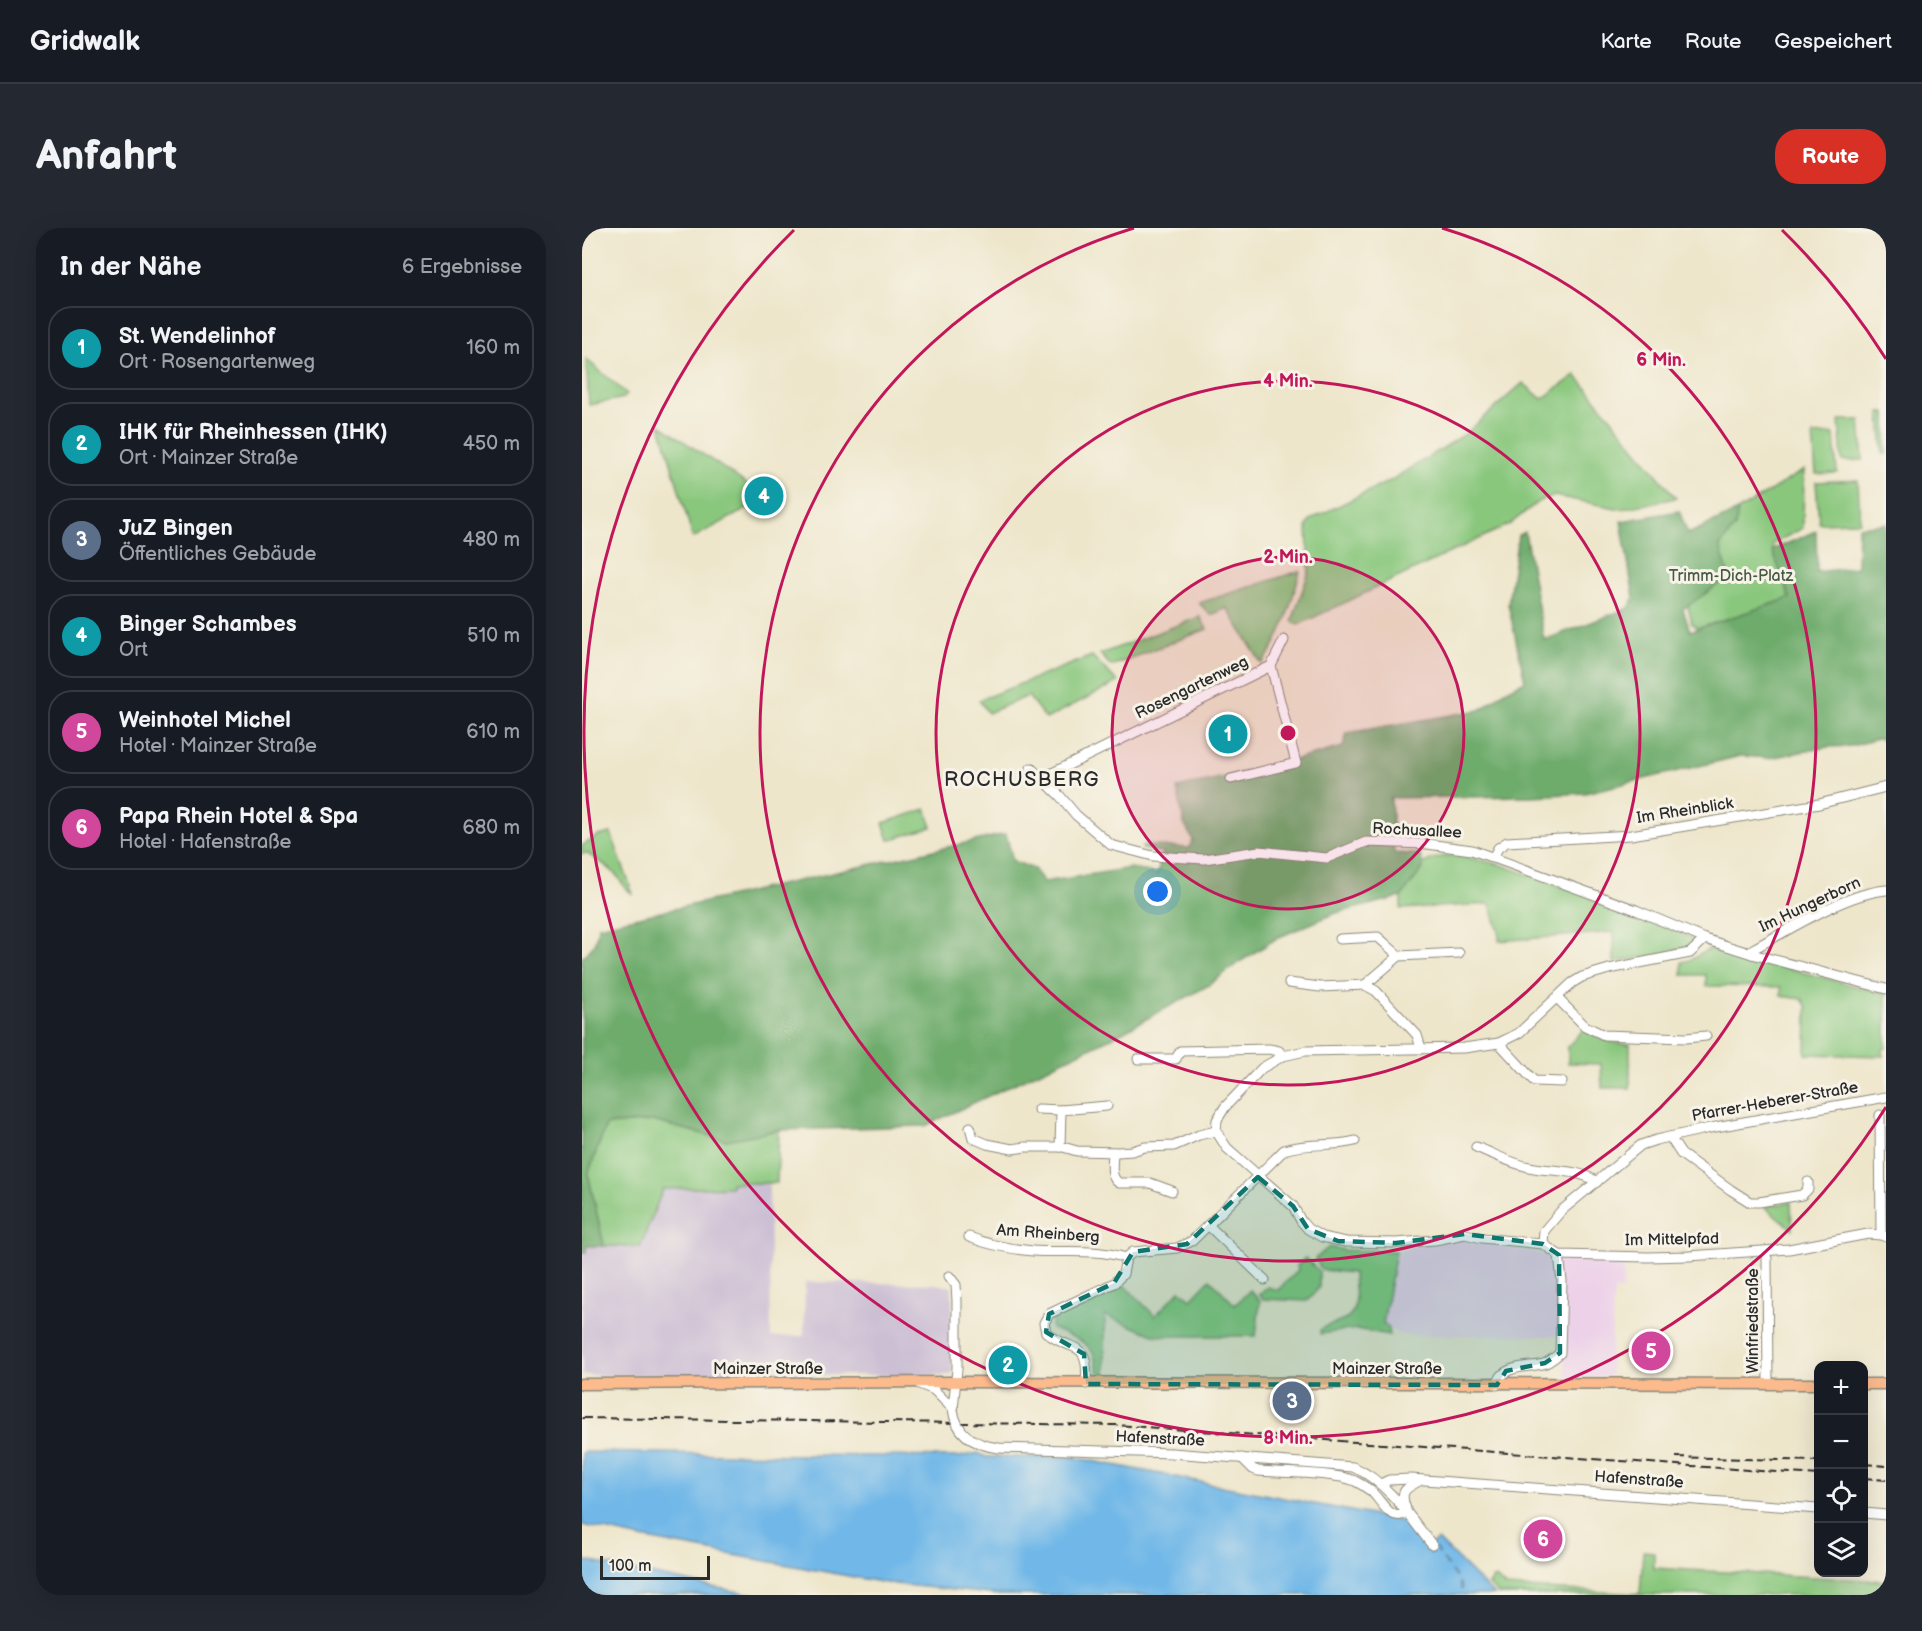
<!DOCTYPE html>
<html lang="de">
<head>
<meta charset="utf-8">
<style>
	body { margin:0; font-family:"Balsamiq Sans",sans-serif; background:#242831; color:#f1f3f6 }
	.controls { position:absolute; right:18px; bottom:18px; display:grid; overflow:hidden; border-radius:12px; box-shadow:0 6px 24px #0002 }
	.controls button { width:54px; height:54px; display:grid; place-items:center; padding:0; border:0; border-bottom:2px solid #363941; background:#171b24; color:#f1f3f6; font:30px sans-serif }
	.scale { position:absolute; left:18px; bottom:15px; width:110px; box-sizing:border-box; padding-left:6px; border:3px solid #2b2b2b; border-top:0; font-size:16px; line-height:21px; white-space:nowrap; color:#2b2b2b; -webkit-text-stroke:4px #f7f3e8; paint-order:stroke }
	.you { position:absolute; left:576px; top:664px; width:21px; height:21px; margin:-15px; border:4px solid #fff; border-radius:50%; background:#1a73e8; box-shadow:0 0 0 9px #1a73e833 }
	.badge { display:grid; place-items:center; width:39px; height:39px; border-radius:50%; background:#d93025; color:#fff; font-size:20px; font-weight:700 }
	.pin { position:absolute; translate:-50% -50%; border:3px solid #fff; box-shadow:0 2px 6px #0006 }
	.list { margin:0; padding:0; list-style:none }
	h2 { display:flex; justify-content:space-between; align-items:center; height:78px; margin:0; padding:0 24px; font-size:26px }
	h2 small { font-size:20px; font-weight:400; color:#9ea1a6 }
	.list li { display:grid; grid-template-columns:39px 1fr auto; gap:18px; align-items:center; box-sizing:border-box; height:84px; margin:0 12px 12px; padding:0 12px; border:2px solid #363941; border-radius:24px }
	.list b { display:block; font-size:22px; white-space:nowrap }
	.list p { margin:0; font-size:20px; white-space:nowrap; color:#9ea1a6 }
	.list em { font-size:20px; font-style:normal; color:#9ea1a6 }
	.icon { flex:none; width:33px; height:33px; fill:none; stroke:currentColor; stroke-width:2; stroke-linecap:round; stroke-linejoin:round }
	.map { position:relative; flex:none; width:1304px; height:1367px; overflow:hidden; border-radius:24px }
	header { display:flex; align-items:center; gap:36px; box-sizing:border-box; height:84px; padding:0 30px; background:#171b24; border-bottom:2px solid #363941 }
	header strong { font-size:28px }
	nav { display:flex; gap:33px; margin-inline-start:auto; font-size:21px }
	.intro { display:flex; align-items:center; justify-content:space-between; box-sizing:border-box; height:144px; padding:0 36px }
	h1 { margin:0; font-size:42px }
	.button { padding:15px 27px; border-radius:24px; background:#d93025; color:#fff; font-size:21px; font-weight:700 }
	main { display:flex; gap:36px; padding:0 36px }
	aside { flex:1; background:#171b24; border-radius:24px; box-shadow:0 6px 24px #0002 }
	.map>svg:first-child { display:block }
	.built { fill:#edd1e9 }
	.industrial { fill:#ccbfd4 }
	.green { fill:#89c77d; stroke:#5a7954; stroke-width:1.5 }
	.forest { fill:#6eac6c; stroke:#4c6c4c; stroke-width:1.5 }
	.water { fill:#71b8e8; stroke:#4e728a; stroke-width:1.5 }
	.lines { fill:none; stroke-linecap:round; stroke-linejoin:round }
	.ferry { stroke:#405564; stroke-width:1.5; stroke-dasharray:8 6; stroke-linecap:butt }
	.minor-casing { stroke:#8c887b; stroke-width:11 }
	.major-casing { stroke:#8c887b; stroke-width:13 }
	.minor { stroke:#fff; stroke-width:9 }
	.major { stroke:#fbbb8d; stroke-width:10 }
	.rail { stroke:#2b2b2b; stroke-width:2; stroke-dasharray:9 4.5; stroke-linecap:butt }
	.minor-bridge-casing { stroke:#8c887b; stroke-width:11; stroke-linecap:butt }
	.minor-bridge { stroke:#fff; stroke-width:9 }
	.marked { fill:#0f766e; fill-opacity:0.2; stroke:#0f766e; stroke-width:4.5; stroke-dasharray:12 8; stroke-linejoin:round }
	.ring { fill:none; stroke:#c2185b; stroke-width:3 }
	.labels { text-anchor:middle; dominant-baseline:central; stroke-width:6; stroke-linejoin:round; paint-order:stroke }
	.park-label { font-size:16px; fill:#475a44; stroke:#f7f3e8 }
	.street-label { font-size:16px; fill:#2b2b2b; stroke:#f7f3e8 }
	.quarter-label { font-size:20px; letter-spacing:1.5px; fill:#2b2b2b; stroke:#f7f3e8 }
	.centre { fill:#c2185b; stroke:#f7f3e8; stroke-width:3 }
	.ring-label { font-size:18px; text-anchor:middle; font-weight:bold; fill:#c2185b; stroke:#f7f3e8; stroke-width:6; stroke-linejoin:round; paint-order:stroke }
</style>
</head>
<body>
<header>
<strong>Gridwalk</strong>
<nav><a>Karte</a><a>Route</a><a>Gespeichert</a></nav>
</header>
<div class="intro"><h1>Anfahrt</h1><a class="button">Route</a></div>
<main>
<aside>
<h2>In der Nähe<small>6 Ergebnisse</small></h2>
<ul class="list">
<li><span class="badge" style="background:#0f9aa8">1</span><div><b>St. Wendelinhof</b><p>Ort · Rosengartenweg</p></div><em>160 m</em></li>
<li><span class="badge" style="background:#0f9aa8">2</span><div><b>IHK für Rheinhessen (IHK)</b><p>Ort · Mainzer Straße</p></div><em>450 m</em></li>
<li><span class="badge" style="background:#5c6f8a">3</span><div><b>JuZ Bingen</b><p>Öffentliches Gebäude</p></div><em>480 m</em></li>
<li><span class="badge" style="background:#0f9aa8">4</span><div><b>Binger Schambes</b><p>Ort</p></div><em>510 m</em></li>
<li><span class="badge" style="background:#d1479c">5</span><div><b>Weinhotel Michel</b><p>Hotel · Mainzer Straße</p></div><em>610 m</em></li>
<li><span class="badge" style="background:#d1479c">6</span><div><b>Papa Rhein Hotel &amp; Spa</b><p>Hotel · Hafenstraße</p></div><em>680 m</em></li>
</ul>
</aside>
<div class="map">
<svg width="1304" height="1367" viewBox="0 0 1304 1367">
	<rect width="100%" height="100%" fill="#f7f3e8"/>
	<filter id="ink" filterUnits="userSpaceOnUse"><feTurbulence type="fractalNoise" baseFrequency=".0167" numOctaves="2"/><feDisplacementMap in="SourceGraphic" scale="12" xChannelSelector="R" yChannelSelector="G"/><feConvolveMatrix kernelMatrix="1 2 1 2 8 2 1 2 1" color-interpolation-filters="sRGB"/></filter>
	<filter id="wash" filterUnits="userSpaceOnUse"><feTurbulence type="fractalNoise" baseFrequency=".008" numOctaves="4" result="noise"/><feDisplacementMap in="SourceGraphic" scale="24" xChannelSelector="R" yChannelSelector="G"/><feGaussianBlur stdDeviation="1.35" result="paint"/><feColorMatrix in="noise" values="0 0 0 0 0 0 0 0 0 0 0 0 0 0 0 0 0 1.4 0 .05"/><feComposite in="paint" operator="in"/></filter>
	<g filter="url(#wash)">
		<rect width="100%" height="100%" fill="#eee6cb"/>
		<polygon class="built" points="881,1009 971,1028 1042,1032 1041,1062 1032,1062 1028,1149 983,1149 983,1108 818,1107 801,1097 814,1026 827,1019"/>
		<polygon class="industrial" points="149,955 187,956 189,1109 222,1108 223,1054 352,1056 370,1059 370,1147 0,1147 0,1024 4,1024 4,1018 58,1019 80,961 148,959"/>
		<g class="green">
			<polygon points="4,131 45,166 42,170 7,177"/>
			<polygon points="994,147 1094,270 1039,281 973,268 957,273 928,296 716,397 710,393 727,344 725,298 729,291 808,253 882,207 941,155 960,171"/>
			<polygon points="1298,185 1304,185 1304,226 1301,226"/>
			<polygon points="1257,192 1278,192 1281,232 1260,233"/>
			<polygon points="78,197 185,270 111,310"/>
			<polygon points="1252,206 1255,245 1234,246 1231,207"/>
			<polygon points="1222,242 1221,300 1190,316 1215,370 1128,408 1110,396 1093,321"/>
			<polygon points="1276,252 1278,294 1237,295 1234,254"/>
			<path d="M718,343c-9,32 -17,66 -38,93l-35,-56 -16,7 -12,-12z"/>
			<polygon points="618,389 625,401 529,438 518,426"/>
			<polygon points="510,428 536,454 464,491 446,468 406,485 397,472"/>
			<polygon points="344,581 350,599 307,612 301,595"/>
			<path d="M29,605l22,61c-8,-4 -10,-11 -16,-18 -8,-10 -20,-16 -31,-23l-4,1v-8l16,-10z"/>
			<path d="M875,627l42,9 137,49 60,27c-11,13 -63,19 -82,22v-30l-115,9v-9l-9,-28 -89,5v-12l22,-29 -1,-4c12,-7 22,-8 35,-9z"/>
			<path d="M1132,721l172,45v54l-3,1v7l-77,-2 1,-47 -5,-8 -21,-3v-9l-75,-1v-11h-24v-13c13,-2 20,-12 32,-13z"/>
			<path d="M1002,801c15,10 28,15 46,15v44h-28l-1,-24 -33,-1v-17z"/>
			<polygon points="71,893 144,912 197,902 195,955 149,955 149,959 81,961 58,1019 22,1018 6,946 24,897"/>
			<polygon points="1209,974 1210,1001 1182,978"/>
			<path d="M747,1019l15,3 52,1 -13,73 6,4v7l-32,-6 -37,5v-4c6,-5 10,-5 17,-7 26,-8 16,-29 16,-50l-31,-3 -7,-11z"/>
			<polygon points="723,1030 737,1043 737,1060 725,1073 681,1071 677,1066 685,1059 696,1062 716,1042 715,1038"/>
			<path d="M628,1051l25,26 15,-15 10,11 -4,35h-92l-11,-1 -48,-20v63c-10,-5 -7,-16 -12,-25 -8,-14 -26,-18 -40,-24l-2,-3 3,-8 62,-28 7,-6 32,32 25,-26 11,9z"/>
			<polygon points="1061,1323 1072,1324 1072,1340 1304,1353 1304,1367 917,1367 907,1357 911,1351 914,1350 924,1359 1058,1366"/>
		</g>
		<path class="forest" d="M1097,283l9,23 50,-23 -3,16 -15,19 9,31 -46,32 7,22 100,-33 -18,-48 44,-19 1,41 40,-5 1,-40 28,-3v216l-9,-1 -25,7 -24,1 -59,11 -28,-2 -156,37 -53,3 -141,2 3,55 26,1 3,14 -22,29 -65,16 -59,25 -39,25 -29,22 -94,51 -190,90 -146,4 -53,10 -73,-19 -47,4 -18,49 16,72h-18v6h-4v-295c11,-8 15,-17 16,-31l408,-92 7,27 21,8 10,13 87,-14 26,6 6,-21 -21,-4 1,-4 46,3 4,-8 -9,-16 -7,-36 114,-27 52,-14 4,-14 133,-23 25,-19 20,-10 -17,-77 10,-69 7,-3 19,108 85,-32 5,-10 -13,-77z"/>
		<g class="water">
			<polygon points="0,1224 377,1229 396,1225 404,1229 491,1229 825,1294 845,1319 856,1312 912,1367 418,1367 304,1355 59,1310 0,1297"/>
			<polygon points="0,1332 135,1360 176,1367 0,1367"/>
		</g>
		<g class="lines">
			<polyline class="ferry" points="853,1320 877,1354 881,1367"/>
		</g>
	</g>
	<g filter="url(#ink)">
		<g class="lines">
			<defs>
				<g id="minor">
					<polyline points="689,438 702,412"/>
					<polyline points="449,540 478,568 494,587 529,617 571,628 622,631 677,623 745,630 784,614 845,616 890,622 1054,682 1123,711 1170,726 1304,761"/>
					<polyline points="460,550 689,438"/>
					<polyline points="649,551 714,535 689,438"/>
					<polyline points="911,630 916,620 925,614 1049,607 1237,576 1304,559"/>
					<polyline points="758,711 796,709 817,728"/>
					<polyline points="1123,711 1108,725 1027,741 1000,749 990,755 937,805 917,815 882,820 723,823 701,828 680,840 643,879 635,892 634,903 645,920 711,978 719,993 726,1001 740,1009 764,1014 814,1015 853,1012 883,1006 900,1010 961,1016 977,1027 1066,1029 1107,1028 1207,1021 1286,1006 1299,1007 1304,1009"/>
					<path d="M1170,726l1,-5c38,-20 91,-55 133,-59"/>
					<polyline points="707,755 738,759 783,757 794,763 835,807 839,820"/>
					<polyline points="783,757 817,728 877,725"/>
					<polyline points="975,770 1003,798 1022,807 1104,810 1124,808"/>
					<polyline points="917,815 952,853 980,854"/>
					<polyline points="556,831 594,831 598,823 687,821 697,823 701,828"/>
					<polyline points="456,881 479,882"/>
					<polyline points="1298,887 1299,1007"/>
					<polyline points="388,899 391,910 405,916 430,921 444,919 481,919 495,923 536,924 550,923 563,919 592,918 617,907 634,903"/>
					<polyline points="1088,909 1099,926 1149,962 1168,974 1177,974 1220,967 1226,961 1226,954"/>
					<polyline points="478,919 479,882 525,878"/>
					<path d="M894,919c18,7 34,16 53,20 22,5 48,1 68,15"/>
					<path d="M531,924c0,10 -4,25 6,31h31l22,8"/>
					<polyline points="626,997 683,1052"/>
					<path d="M387,1009c20,8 42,12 64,14 31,2 63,-3 93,7"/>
					<polyline points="961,1016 962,1003 979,983 1059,917 1074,912 1128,900 1304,869"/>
					<polyline points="1185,1030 1186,1156"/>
					<polyline points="367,1048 374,1057 375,1073 375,1141 371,1181"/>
					<polyline points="337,1156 352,1162 371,1181"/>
					<path d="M504,1156c4,-49 -15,-29 -40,-52l-2,-9 5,-9 65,-31 9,-9 3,-16 7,-6 44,-4 15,-7 92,-91c23,-8 48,-3 71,-9"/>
					<path d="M915,1157c5,-21 30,-17 46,-21 7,-2 12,-7 17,-11l2,-72 -3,-26"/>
					<path d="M590,1225l181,14c33,13 58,51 79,78"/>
					<path d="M660,1230l11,11 5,2c25,2 76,1 97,10 6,3 12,7 16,10 11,10 19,32 36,22"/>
					<polyline points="799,1256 807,1252 829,1251 1236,1281"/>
					<path d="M824,1281c-7,-19 -1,-20 15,-29"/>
					<polyline points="1282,1285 1304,1287"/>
				</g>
				<g id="major">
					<polyline points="0,1156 372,1154 1236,1156"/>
					<polyline points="1282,1156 1304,1156"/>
				</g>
			</defs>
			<use href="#minor" class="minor-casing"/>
			<use href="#major" class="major-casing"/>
			<use href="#minor" class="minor"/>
			<use href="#major" class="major"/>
			<g class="rail">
				<polyline points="0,1190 534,1197 1236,1247"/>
				<polyline points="1094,1229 1236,1233"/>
				<polyline points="1282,1236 1304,1238"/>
				<polyline points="1282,1250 1304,1252"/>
			</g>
			<defs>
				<path id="minor-bridge" d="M371,1181c3,26 22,36 46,39l173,5"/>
			</defs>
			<use href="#minor-bridge" class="minor-bridge-casing"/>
			<use href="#minor-bridge" class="minor-bridge"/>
		</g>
	</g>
	<path class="marked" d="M676,949l35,29 15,23 30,12 58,2 69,-9 78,10 16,11 1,98 -15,10 -39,8 -9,14 -411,-1 -2,-30 -38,-22 3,-18 65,-31 19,-31 54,-8z"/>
	<circle cx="706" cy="505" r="176" fill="#c2185b" fill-opacity=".12"/>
	<g class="ring">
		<circle cx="706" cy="505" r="176"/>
		<circle cx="706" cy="505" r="352"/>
		<path d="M860 0A528 528 0 1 1 552 0"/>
		<path d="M1304 879A705 705 0 1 1 212 2M1200 2A705 705 0 0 1 1304 131"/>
	</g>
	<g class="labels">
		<g class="park-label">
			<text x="1149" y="348">Trimm-Dich-Platz</text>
		</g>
		<g class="street-label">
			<text transform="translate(610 460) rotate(-26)">Rosengartenweg</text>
			<text transform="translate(1103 583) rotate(-9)">Im Rheinblick</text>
			<text transform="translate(835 603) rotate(3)">Rochusallee</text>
			<text transform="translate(1228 677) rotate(-25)">Im Hungerborn</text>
			<text transform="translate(1193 874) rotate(-10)">Pfarrer-Heberer-Straße</text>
			<text transform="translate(466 1006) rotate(4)">Am Rheinberg</text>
			<text transform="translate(1090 1012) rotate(-1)">Im Mittelpfad</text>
			<text transform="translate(1171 1093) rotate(-90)">Winfriedstraße</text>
			<text x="186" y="1141">Mainzer Straße</text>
			<text x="805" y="1141">Mainzer Straße</text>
			<text transform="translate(578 1211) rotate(3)">Hafenstraße</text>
			<text transform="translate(1057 1252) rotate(4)">Hafenstraße</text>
		</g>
		<g class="quarter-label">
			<text x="440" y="552">ROCHUSBERG</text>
		</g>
	</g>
	<circle cx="706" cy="505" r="9" class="centre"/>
	<g class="ring-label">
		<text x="1079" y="138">6 Min.</text>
		<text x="706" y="159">4 Min.</text>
		<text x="706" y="335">2 Min.</text>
		<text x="706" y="1216">8 Min.</text>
	</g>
</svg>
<div class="controls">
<button>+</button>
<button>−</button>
<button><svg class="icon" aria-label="locate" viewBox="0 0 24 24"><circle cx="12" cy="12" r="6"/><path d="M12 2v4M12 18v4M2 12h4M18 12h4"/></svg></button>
<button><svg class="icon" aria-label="layers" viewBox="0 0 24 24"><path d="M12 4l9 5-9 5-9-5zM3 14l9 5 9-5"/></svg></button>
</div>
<div class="scale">100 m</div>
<div class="you"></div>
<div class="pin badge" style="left:646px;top:506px;background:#0f9aa8">1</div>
<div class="pin badge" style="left:426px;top:1137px;background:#0f9aa8">2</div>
<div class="pin badge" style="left:710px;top:1173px;background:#5c6f8a">3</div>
<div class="pin badge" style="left:182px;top:268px;background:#0f9aa8">4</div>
<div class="pin badge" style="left:1069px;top:1123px;background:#d1479c">5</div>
<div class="pin badge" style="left:961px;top:1311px;background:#d1479c">6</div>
</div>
</main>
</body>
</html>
